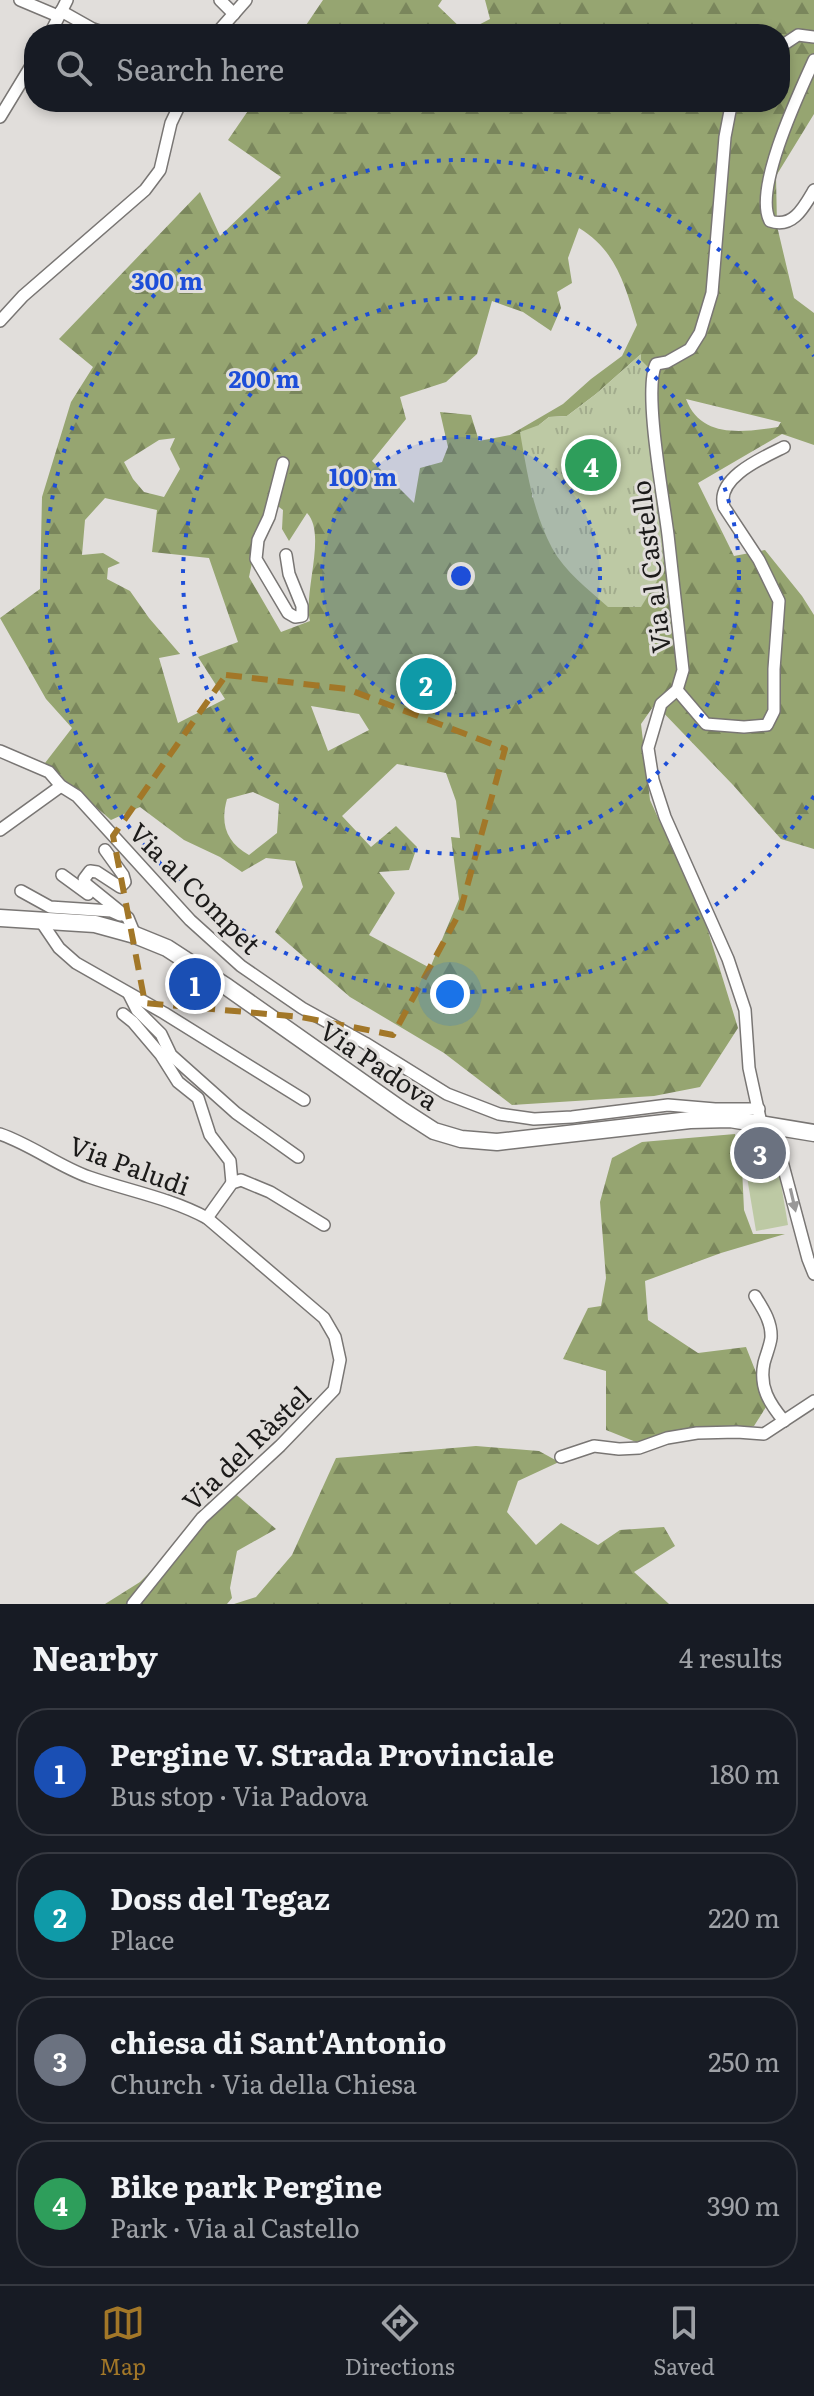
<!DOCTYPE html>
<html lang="en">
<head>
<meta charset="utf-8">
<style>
	body { margin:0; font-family:Literata,serif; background:#20242c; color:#f1f3f6 }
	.you { position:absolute; left:450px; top:994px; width:28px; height:28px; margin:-20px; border:6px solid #fff; border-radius:50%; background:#1a73e8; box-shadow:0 0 0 12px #1a73e833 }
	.badge { display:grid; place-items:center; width:52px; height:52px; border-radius:50%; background:#a27728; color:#fff; font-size:26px; font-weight:700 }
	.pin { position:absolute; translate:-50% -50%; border:4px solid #fff; box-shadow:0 2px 8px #0006 }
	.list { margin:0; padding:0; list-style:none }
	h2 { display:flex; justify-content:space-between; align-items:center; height:104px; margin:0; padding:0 32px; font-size:34px }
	h2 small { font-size:26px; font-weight:400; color:#9ea1a6 }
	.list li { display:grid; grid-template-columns:52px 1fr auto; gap:24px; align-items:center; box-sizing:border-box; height:128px; margin:0 16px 16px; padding:0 16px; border:2px solid #363941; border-radius:32px }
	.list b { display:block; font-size:30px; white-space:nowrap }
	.list p { margin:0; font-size:26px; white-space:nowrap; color:#9ea1a6 }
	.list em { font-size:26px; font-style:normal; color:#9ea1a6 }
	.icon { flex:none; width:44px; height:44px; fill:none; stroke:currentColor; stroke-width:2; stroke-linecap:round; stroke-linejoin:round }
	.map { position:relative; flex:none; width:814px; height:1604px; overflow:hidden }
	.search { position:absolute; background:#171b24; box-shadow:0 4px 12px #0003; left:24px; right:24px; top:24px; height:88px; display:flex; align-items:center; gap:20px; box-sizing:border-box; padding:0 28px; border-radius:32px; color:#9ea1a6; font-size:30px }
	.sheet { height:680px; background:#171b24 }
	nav { display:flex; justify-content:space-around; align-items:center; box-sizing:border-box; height:112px; border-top:2px solid #363941; background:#171b24; font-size:22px; color:#9ea1a6 }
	nav a { display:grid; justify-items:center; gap:4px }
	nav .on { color:#a27728 }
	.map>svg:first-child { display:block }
	.grass { fill:#bdc9a4 }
	.forest { fill:url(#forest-firs); fill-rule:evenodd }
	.park { fill:url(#park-tufts) }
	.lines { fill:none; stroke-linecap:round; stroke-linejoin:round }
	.street-casing { stroke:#797674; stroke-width:14 }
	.secondary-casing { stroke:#797674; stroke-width:19 }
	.street { stroke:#fff; stroke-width:11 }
	.secondary { stroke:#fff; stroke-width:16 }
	.oneway { fill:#999898 }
	.marked { fill:none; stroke:#a27728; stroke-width:6; stroke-dasharray:16 10; stroke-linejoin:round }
	.ring { fill:none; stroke:#1d4ed8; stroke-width:4; stroke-dasharray:4 8 }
	.labels { text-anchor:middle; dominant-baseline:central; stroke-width:6; stroke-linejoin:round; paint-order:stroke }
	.street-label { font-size:26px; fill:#1c1b1a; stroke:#e1dedb }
	.centre { fill:#1d4ed8; stroke:#e1dedb; stroke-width:4 }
	.ring-label { font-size:24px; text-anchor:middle; font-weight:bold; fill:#1d4ed8; stroke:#e1dedb; stroke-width:6; stroke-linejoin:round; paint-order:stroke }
</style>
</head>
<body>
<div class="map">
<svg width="814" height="1604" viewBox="0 0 814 1604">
	<defs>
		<pattern id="forest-firs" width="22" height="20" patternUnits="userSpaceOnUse" patternTransform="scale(2)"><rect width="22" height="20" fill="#96a571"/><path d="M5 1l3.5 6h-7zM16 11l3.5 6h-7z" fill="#7a865c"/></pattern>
		<pattern id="park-tufts" width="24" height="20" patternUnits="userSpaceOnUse" patternTransform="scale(2)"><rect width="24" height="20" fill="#bdc9a4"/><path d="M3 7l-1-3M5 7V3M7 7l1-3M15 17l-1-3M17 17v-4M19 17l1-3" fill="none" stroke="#a2ac8d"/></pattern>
	</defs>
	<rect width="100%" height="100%" fill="#e1dedb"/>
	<polygon class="grass" points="778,1166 788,1225 756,1231 746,1171"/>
	<g class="forest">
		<path d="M323,0h119l-4,6 27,26 25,-13 -5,-19h329v114l-38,62 1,50 17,72 20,15v132l-32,-11 -84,49 36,73 31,-6 37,46 12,19v234l-33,-10 -48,-54 -78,-81 -14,20 9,76 55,121 33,107 -38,59 -46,9 -142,9 -68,-52 -94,-56 -75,-65 28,-45 -8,-26 -29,-3 -24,14 -22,-15 -36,-17 -44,-33 -29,13 -66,-57 27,-35 -26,-29 -46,-81 40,-29 2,-92 29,-95 22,-35 -34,-28 141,-147 20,44 61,-59 -53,-37 26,-38h526v-68h-364l-1,-3 -16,3h-99zM579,228c37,22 46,57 58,97l-15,31 -31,23 -28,25 -53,31 -31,6 -8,-26 -31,-3 8,35 -6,15 -22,6 -6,35 -42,-42 34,-42 -6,-22 46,-15 31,-28 15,-53 31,11 28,19 10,-23 -4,-16 15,-9 -4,-25zM640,355l1,5 -109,138 7,-73 10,-8 18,-1 29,-22zM686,399l94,23h1l-3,5c-35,5 -77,12 -92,-28zM175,438l-5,11 10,20 -16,28 -20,-5 -11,-13 -9,-17 35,-22zM105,498l52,12 -5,42 57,6 29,84 -40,15 27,42 -47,24 -19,-65 21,-4 -31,-36 -19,-27 -23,-12 1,-11 12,-5 -17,-10 -21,2 3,-35zM275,504l8,6 -1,19 7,12 18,-28c20,21 -4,79 3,108l-29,11 -32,-55 12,-57zM311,706l48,8 10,16 -41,21zM397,764l49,9 10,28 4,37 -9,-1 8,62 -29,69 -61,-33 26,-42 -16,-21 30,-2 8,-23 -21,-21 -25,21 -29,-31zM253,792l26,12 -2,29 -28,22c-23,-13 -29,-31 -22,-56z"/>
		<polygon points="735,1134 742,1168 744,1210 753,1234 785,1234 721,1253 645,1281 648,1320 698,1353 746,1347 759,1380 766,1407 754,1426 699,1428 636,1442 606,1430 606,1371 563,1359 588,1308 601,1306 606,1278 600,1202 612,1158 642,1142"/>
		<polygon points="476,1446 539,1451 559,1462 518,1481 507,1512 536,1545 561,1523 598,1545 620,1530 664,1527 675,1546 634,1572 669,1604 234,1604 256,1597 292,1555 336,1458"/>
		<polygon points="232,1491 276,1529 237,1551 230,1588 232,1598 227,1604 105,1604 140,1582"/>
	</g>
	<path class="park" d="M641,354v6l10,10 -2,11 15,179 -7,21 -16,26h-33c-20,-18 -43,-35 -56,-59 -19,-36 -25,-76 -32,-116l19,-7 10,-8 18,-1 29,-22z"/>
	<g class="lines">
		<defs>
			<g id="street">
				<polyline points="20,0 58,16"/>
				<polyline points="220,0 234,14"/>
				<polyline points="61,11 93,29 108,34"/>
				<polyline points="50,34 67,0"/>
				<polyline points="216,34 246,0"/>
				<polyline points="780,47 798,35 814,37"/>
				<path d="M814,60c-15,33 -61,130 -44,161 23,8 34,-14 44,-31"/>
				<path d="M734,102l-4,9 -5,26 -13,156 -12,40 -10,16 -23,13 -11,2c-13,26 8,137 12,171 5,45 10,90 15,135l-6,20 -16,14 -13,44 5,32 12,37 63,142 17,51 4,58 12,55"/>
				<polyline points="0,117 34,61"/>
				<polyline points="0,321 23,296 145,190 160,170 171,123 181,102"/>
				<polyline points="283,463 269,517 258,540 256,559 288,613 295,617 302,616 302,606 289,574 286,555"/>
				<path d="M677,690l29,34 38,3 23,-2 7,-14v-42l5,-68 -20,-41 -35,-53c-9,-29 38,-49 60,-60"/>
				<polyline points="0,751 49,772 61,786 77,796 190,920 241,966 302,1008 365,1043 447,1094 499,1114 534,1119 572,1117 668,1105 715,1109 759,1109"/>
				<polyline points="0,830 61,786"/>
				<polyline points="105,850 123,875 125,882 120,887 97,872 90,871 84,879 86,884 128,918 135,935"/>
				<polyline points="62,875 88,894"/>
				<polyline points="21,891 50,907 111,911 120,915"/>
				<polyline points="40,920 59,948 76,963 164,1013 304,1100"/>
				<polyline points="129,994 137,1010 161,1034 171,1055 236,1113 298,1157"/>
				<polyline points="123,1014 133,1022 161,1055 178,1082 198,1098 210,1135 230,1161 232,1183"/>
				<polyline points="775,1125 776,1139 808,1259 814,1274"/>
				<path d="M0,1134c32,11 58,32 89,43 40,14 81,21 118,41l117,100 11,19 5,23 -6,30 -54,56 -78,72 -69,86"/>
				<polyline points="207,1218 232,1183 241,1180 270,1192 324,1225"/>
				<path d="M755,1296c8,13 17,26 16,42 -1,8 -5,17 -7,25 -5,24 5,40 20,58"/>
				<polyline points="561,1457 594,1446 619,1449 639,1448 667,1438 697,1433 737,1432 764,1434 814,1401"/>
			</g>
			<polyline id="secondary" points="0,918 95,924 135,935 167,948 227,987 403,1111 434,1131 461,1139 497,1142 690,1120 730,1119 814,1133"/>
		</defs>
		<use href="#street" class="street-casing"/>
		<use href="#secondary" class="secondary-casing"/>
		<use href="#street" class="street"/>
		<use href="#secondary" class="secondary"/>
	</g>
	<defs><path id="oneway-solid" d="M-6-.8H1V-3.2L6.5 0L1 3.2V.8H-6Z" transform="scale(2)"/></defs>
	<use class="oneway" href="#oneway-solid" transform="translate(793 1200) rotate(77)"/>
	<path class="marked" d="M226,675l121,14 158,60 -45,163 -67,123 -92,-18 -156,-14 -32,-167z"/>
	<circle cx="461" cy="576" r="139" fill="#1d4ed8" fill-opacity=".12"/>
	<g class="ring">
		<circle cx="461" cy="576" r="139"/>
		<circle cx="461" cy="576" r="278"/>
		<path d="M814 796A416 416 0 1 1 814 356"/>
	</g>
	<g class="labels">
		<g class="street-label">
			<text transform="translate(649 567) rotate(-97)">Via al Castello</text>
			<text transform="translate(196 887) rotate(45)">Via al Compet</text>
			<text transform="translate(380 1064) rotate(34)">Via Padova</text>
			<text transform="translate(130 1164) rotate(20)">Via Paludi</text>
			<text transform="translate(245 1447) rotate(-44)">Via del Ràstel</text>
		</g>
	</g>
	<circle cx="461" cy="576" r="12" class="centre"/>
	<g class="ring-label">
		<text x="167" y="290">300 m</text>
		<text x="264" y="388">200 m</text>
		<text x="363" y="486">100 m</text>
	</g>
</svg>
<div class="you"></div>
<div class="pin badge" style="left:195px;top:984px;background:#1a4fb4">1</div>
<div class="pin badge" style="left:426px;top:684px;background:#0f9aa8">2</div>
<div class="pin badge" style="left:760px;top:1153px;background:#6b7280">3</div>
<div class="pin badge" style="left:591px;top:465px;background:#2e9e5b">4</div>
<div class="search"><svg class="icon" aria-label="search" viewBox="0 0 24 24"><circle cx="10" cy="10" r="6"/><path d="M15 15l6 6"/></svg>Search here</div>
</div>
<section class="sheet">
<h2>Nearby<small>4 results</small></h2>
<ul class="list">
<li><span class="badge" style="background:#1a4fb4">1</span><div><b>Pergine V. Strada Provinciale</b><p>Bus stop · Via Padova</p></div><em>180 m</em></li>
<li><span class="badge" style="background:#0f9aa8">2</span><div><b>Doss del Tegaz</b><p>Place</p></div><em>220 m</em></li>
<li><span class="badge" style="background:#6b7280">3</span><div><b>chiesa di Sant'Antonio</b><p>Church · Via della Chiesa</p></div><em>250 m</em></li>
<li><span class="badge" style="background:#2e9e5b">4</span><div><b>Bike park Pergine</b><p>Park · Via al Castello</p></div><em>390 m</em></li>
</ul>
</section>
<nav>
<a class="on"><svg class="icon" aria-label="map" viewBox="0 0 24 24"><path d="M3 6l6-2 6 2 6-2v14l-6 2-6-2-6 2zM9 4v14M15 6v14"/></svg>Map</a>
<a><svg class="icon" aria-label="directions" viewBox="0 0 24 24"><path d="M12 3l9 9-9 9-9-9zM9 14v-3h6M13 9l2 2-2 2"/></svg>Directions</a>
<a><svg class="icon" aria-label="saved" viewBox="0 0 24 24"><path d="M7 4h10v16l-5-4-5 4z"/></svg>Saved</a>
</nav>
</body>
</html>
